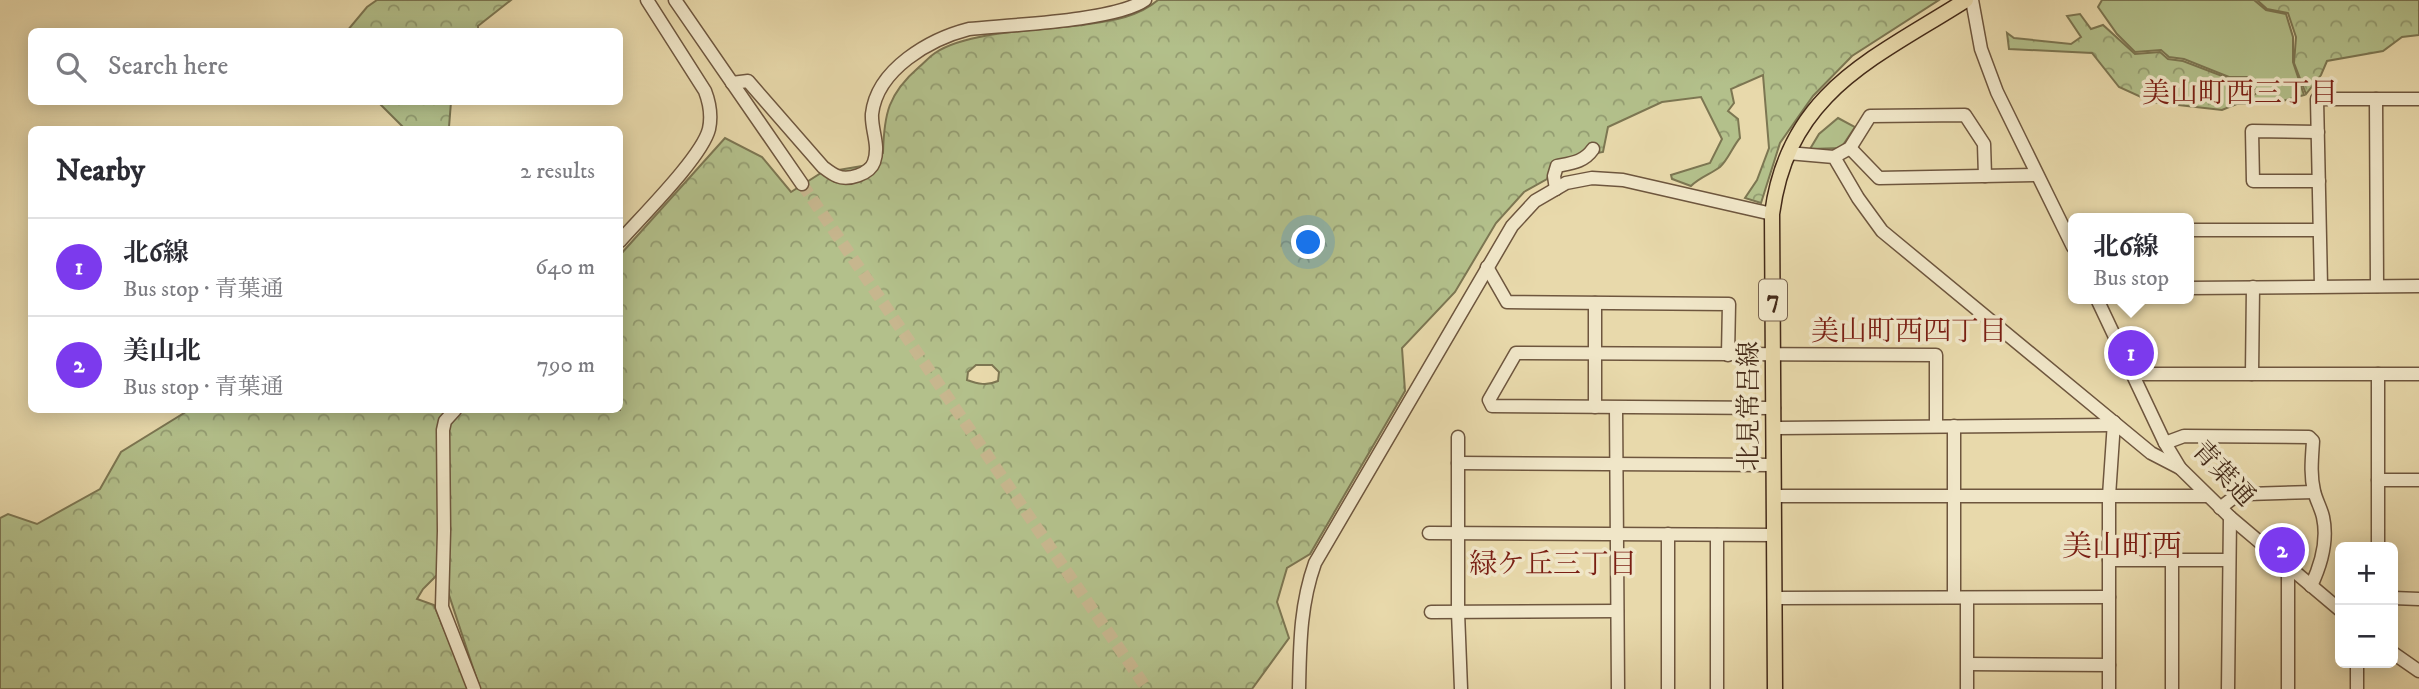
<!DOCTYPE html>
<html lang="en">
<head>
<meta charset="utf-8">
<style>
	body { margin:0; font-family:"IM FELL DW Pica","Noto Serif JP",serif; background:#f7f7f7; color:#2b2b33 }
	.controls { position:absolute; right:21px; bottom:21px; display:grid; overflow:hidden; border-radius:10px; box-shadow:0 4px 18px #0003 }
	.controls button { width:63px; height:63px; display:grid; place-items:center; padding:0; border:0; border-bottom:2px solid #e1e1e2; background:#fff; color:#2b2b33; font:35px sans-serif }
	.you { position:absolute; left:1309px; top:243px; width:24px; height:24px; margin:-18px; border:5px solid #fff; border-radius:50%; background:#1a73e8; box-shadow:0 0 0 10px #1a73e833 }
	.badge { display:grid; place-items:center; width:46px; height:46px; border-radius:50%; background:#7c3aed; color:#fff; font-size:23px; font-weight:700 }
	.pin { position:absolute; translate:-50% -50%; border:4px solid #fff; box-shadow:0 2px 7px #0006 }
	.popup { position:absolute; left:2068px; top:213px; width:126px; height:91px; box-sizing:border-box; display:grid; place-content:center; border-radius:10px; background:#fff; filter:drop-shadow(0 2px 5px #0005); font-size:23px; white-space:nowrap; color:#7c7c81 }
	.popup b { font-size:26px; color:#2b2b33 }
	.popup::after { content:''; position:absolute; left:50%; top:100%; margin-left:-14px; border:14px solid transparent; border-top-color:#fff }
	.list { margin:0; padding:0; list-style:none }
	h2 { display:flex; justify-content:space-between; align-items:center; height:91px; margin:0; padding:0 28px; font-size:30px }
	h2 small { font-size:23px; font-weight:400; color:#7c7c81 }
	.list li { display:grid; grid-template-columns:46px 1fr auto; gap:21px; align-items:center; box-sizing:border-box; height:98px; padding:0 28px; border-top:2px solid #e1e1e2 }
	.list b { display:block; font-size:26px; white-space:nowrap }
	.list p { margin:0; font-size:23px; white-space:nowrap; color:#7c7c81 }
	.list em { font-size:23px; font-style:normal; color:#7c7c81 }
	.icon { flex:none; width:38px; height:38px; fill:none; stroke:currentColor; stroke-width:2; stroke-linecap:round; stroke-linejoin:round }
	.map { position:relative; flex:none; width:2419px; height:689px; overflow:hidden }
	.search { position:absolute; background:#fff; box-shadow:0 4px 18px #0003; left:28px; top:28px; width:595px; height:77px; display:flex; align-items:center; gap:18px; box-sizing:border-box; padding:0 24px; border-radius:10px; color:#7c7c81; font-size:26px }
	.panel { position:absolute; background:#fff; box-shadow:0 4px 18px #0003; left:28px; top:126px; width:595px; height:287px; border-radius:10px }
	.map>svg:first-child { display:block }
	.green { fill:#b3c08b; stroke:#7c7652; stroke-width:2 }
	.forest { fill:url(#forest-crowns); stroke:#7c7652; stroke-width:2; fill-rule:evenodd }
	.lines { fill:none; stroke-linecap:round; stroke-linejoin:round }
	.minor-tunnel { stroke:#c7b68e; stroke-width:12; stroke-dasharray:12 6; stroke-linecap:butt }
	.minor-casing { stroke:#6e563e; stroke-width:15 }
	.major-casing { stroke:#452b19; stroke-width:17 }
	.minor { stroke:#f0e6c8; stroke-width:12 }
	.major { stroke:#e8d9ab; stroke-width:14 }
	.labels { text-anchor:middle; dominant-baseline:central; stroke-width:7; stroke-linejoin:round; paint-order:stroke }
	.shield { fill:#f0e6c8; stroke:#78634e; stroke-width:2 }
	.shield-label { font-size:24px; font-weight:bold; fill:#452b19 }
	.street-label { font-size:26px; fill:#452b19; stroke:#f0e6c8 }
	.neighbourhood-label { font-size:28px; fill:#7a1f14; stroke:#f0e6c8 }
	.quarter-label { font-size:30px; fill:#7a1f14; stroke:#f0e6c8 }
</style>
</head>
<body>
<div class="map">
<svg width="2419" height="689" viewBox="0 0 2419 689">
	<defs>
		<pattern id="forest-crowns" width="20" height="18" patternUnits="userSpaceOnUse" patternTransform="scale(1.75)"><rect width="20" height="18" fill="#b3c08b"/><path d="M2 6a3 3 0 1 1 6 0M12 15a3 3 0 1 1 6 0" fill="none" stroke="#939c71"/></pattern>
	</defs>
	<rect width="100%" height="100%" fill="#e8d9ab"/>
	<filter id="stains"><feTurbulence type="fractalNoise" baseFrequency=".00286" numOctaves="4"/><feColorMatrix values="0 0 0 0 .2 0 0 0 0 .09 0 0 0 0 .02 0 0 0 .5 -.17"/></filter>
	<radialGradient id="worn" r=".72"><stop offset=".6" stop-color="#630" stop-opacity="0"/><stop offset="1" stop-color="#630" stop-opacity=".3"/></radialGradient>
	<g class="green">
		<polygon points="2102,0 2254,0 2266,10 2286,14 2293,37 2293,62 2304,95 2275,103 2240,104 2257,93 2248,77 2229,77 2184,59 2169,57 2161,50 2135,52 2117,34 2098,7"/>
		<polygon points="1838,118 1855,127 1841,148 1810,149 1819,134"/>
	</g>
	<g class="forest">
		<polygon points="377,0 511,0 478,26 478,31 347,31 367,7"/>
		<path d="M1158,0h781l-87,56 -39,40 -33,47 -19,60 -16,-5 12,-18 12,-32 -6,-73 -32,14 3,14 -6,8 10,8 2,19c-7,8 -12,22 -20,29 -9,7 -20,10 -29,19l-19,-7 -1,-4 39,-12 12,-24 -21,-42 -39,5 -54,25 -5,25 -48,9 -8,18 -23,13 -28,31 -41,69 -53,56 3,43 -95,163 -23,14 -10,34 12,36 -37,51h-772l-32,-97 -10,-18 -15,15 -6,10 17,6 35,84h-469v-171l8,-4 29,10 63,-35 21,-37 68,-42h431v-155l105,-117 37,19 29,35 30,-19 41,-7 21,-13c1,-39 5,-59 36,-86 5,-4 10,-10 16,-14 33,-22 107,-23 148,-28 26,-4 54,-7 75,-25zM976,365h16l7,7 -1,9c-11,5 -20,3 -31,-1l1,-8z"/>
		<polygon points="2257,0 2419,0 2419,35 2402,37 2383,51 2327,61 2321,75 2306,94 2294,63 2296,37 2288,13 2267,9"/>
		<polygon points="2080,14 2091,29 2103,25 2135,54 2160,52 2168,59 2183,61 2230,79 2247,79 2254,92 2239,103 2222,110 2152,102 2119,87 2092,53 2009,49 2007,33 2014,38 2071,44 2081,37 2067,16"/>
		<polygon points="378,102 451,102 449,127 452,129 405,129"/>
	</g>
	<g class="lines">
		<polyline class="minor-tunnel" points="802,184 1147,689"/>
		<defs>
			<g id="minor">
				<polyline points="675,0 802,184"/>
				<polyline points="1972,0 1981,49 1997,92 2073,247"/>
				<path d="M732,83l16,-2 75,86c4,3 9,7 14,9 11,5 33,-2 37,-14 6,-17 -3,-32 -2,-48 5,-45 58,-75 97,-85 39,-4 147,-8 176,-29"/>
				<polyline points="2376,99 2377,286"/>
				<polyline points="2318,132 2252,131 2253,181 2319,181"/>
				<polyline points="1850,148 1879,178 2036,175"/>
				<polyline points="1788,153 1834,157 1858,198 1882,231 2151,453 2180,468"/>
				<polyline points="1834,157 1850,148 1870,116 1965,115 1984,144 1985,176"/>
				<path d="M1556,189l-2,-13 3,-10c15,-3 27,-4 36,-17"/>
				<polyline points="2189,230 2319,230"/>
				<path d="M620,241c21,-24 82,-84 89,-112 3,-14 1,-25 -4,-38l-58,-91"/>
				<polyline points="1487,267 1507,302 1729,304 1728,355"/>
				<polyline points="2321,286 2317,99 2419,99"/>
				<polyline points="2189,288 2419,286"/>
				<polyline points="2097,299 2165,443 2180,468 2230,517 2340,610"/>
				<polyline points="2132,374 2419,374"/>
				<polyline points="2252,374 2253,287"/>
				<polyline points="1595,407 1595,303"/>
				<polyline points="1616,408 1618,689"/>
				<polyline points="1774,408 1492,406 1489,400 1516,353 1936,355 1936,426"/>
				<polyline points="455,410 445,421 443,430 444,531 442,607 474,689"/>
				<polyline points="1774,428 2112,425"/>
				<polyline points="1458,437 1458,612 1461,689"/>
				<path d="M2165,443l19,-7 125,1 4,4c-1,17 -3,33 1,50 2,9 7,17 9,26 5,23 -2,48 -12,69"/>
				<polyline points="1458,463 1774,465"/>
				<polyline points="2378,480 2419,480"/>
				<polyline points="1774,496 2207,496"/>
				<polyline points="2220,508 2233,498 2247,494 2314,492"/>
				<polyline points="1429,533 1774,535"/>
				<polyline points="1668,534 1668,689"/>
				<polyline points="2378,547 2378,374"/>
				<polyline points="2109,560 2228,560"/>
				<polyline points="2172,561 2172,689"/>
				<polyline points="1954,597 1954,426"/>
				<polyline points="1775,598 2109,597"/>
				<polyline points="2393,598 2419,599"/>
				<polyline points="1431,612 1617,611"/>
				<polyline points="2393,653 2419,671"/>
				<polyline points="2357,663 2357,689"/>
				<polyline points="1968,664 2109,665"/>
				<path d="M1299,689c1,-44 1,-84 16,-126l197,-337 23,-25 31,-18 26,-5 31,2 149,34"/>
				<polyline points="1717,689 1717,535"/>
				<polyline points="1967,689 1967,598"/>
				<polyline points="2109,689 2109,496 2114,422"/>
				<polyline points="2228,689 2230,517"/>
				<polyline points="2288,689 2288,567"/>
			</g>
			<path id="major" d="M1775,689l-3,-475c16,-122 101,-155 194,-214"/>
		</defs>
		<use href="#minor" class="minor-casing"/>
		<use href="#major" class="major-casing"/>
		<use href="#minor" class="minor"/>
		<use href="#major" class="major"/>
	</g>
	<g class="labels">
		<rect class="shield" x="1759" y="279.5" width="28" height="41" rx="5"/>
		<g class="shield-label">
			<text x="1773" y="300">7</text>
		</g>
		<g class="street-label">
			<text transform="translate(1749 406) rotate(-90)">北見常呂線</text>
			<text transform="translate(2223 474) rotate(47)">青葉通</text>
		</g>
		<g class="neighbourhood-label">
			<text x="2240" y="93">美山町西三丁目</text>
			<text x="1909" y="331">美山町西四丁目</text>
			<text x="1553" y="564">緑ケ丘三丁目</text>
		</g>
		<g class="quarter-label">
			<text x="2122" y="547">美山町西</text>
		</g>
	</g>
	<rect width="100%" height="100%" filter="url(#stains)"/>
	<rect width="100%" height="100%" fill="url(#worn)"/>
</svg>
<div class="controls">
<button>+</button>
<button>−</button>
</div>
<div class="you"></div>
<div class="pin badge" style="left:2131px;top:353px">1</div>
<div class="popup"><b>北6線</b>Bus stop</div>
<div class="pin badge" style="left:2282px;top:550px">2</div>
<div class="search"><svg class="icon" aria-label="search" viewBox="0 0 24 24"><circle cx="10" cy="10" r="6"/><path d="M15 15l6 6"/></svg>Search here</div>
<section class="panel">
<h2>Nearby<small>2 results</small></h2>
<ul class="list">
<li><span class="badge">1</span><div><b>北6線</b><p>Bus stop · 青葉通</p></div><em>640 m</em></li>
<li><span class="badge">2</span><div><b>美山北</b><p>Bus stop · 青葉通</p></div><em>790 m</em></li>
</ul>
</section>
</div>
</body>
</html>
